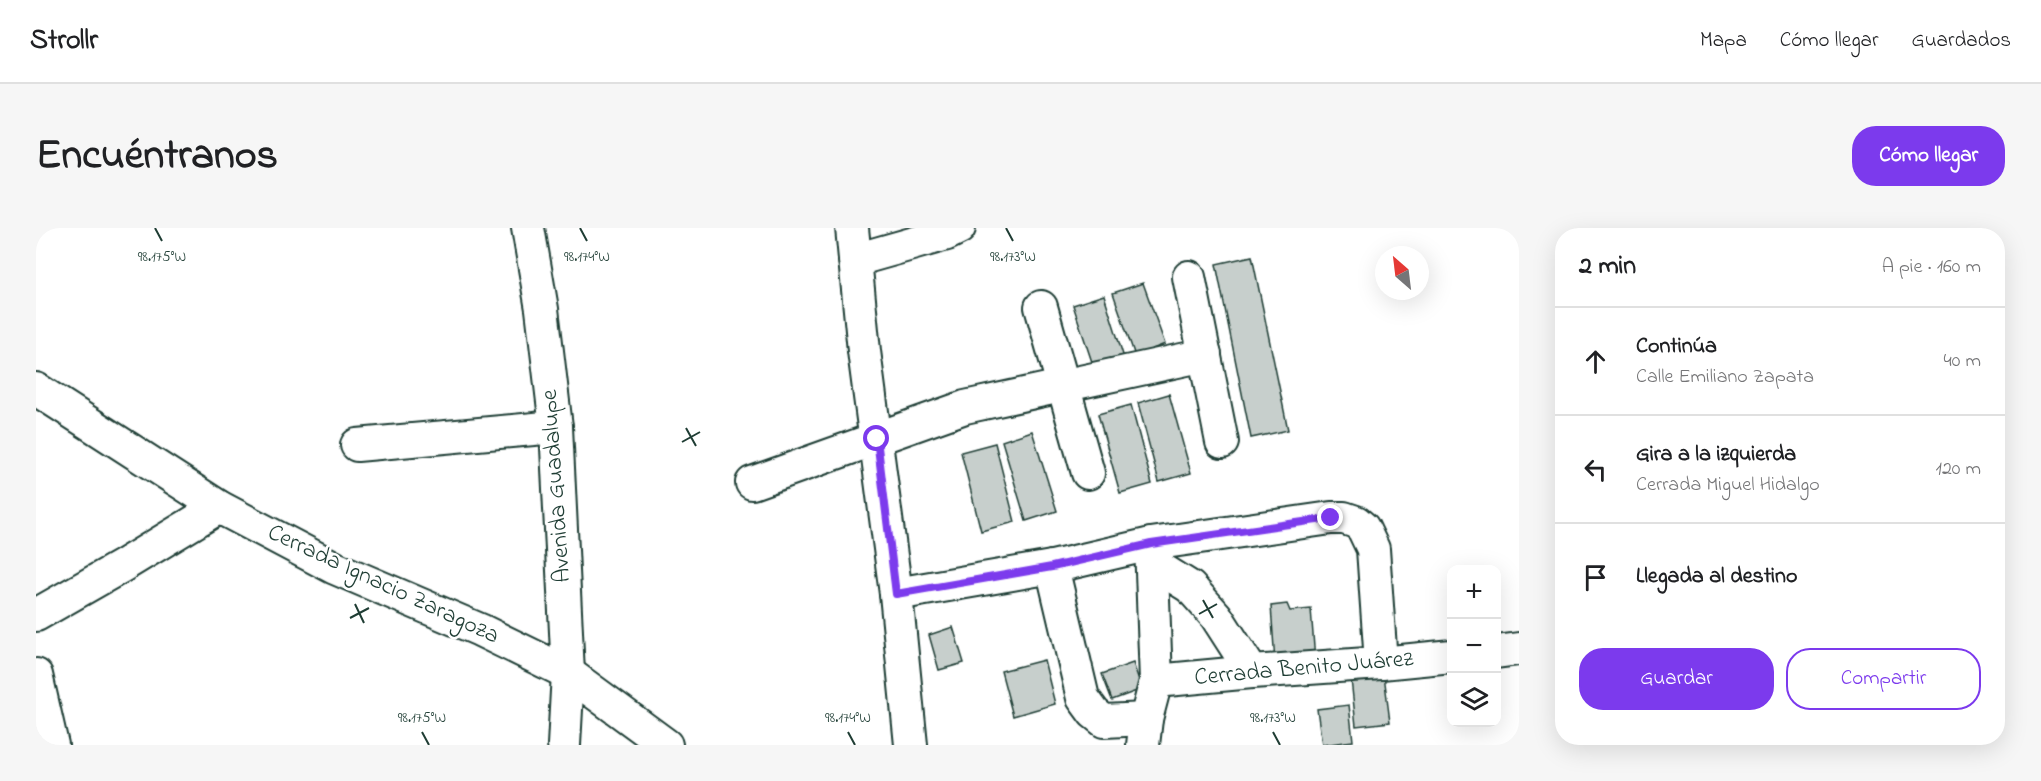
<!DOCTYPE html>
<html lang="es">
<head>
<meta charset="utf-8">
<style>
	body { margin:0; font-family:"Indie Flower",sans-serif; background:#f6f6f6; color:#202124 }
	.controls { position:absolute; right:18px; bottom:18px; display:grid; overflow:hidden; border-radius:12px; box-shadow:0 6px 24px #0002 }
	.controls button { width:54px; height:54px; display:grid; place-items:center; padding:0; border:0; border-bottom:2px solid #e0e0e0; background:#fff; color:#202124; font:30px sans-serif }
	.compass { position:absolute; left:1339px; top:18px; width:54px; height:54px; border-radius:50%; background:#fff; box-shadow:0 6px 24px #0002; rotate:332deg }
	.stop { position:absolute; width:18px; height:18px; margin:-14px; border:4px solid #7c3aed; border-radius:50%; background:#fff }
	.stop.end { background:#7c3aed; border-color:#fff; box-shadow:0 2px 6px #0008 }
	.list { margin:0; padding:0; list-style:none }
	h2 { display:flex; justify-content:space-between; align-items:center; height:78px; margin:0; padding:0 24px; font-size:26px }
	h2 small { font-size:20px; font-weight:400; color:#757577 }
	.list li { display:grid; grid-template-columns:39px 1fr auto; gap:18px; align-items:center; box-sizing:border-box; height:108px; padding:0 24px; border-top:2px solid #e0e0e0 }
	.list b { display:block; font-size:22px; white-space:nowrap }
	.list p { margin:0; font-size:20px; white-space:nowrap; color:#757577 }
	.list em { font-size:20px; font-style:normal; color:#757577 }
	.actions { display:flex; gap:12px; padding:18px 24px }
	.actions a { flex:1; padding:14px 0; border:2px solid #7c3aed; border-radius:24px; text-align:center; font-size:21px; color:#7c3aed }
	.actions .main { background:#7c3aed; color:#fff }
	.icon { flex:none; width:33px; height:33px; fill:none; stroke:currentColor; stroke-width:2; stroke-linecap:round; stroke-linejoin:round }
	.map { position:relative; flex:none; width:1483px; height:517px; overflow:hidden; border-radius:24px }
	header { display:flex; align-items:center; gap:36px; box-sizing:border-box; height:84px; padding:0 30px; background:#fff; border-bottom:2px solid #e0e0e0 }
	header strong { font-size:28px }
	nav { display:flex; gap:33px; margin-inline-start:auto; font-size:21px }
	.intro { display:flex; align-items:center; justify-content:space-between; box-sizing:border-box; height:144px; padding:0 36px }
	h1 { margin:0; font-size:42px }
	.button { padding:15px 27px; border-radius:24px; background:#7c3aed; color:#fff; font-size:21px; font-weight:700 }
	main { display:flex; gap:36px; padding:0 36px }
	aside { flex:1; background:#fff; border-radius:24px; box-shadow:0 6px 24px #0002 }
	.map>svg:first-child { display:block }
	.building { fill:#c7cfcc; stroke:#1f3d34; stroke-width:1.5 }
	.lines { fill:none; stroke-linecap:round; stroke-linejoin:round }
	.minor-casing { stroke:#1f3d34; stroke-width:36 }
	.minor { stroke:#fff; stroke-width:32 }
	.route { stroke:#7c3aed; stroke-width:8 }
	.ticks { fill:none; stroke:#1f3d34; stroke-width:2 }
	.labels { text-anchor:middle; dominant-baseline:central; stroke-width:5; stroke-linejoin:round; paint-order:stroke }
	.street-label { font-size:24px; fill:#1f3d34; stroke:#fff }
	.ticks-label { font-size:15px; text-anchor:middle; fill:#1f3d34; stroke:#fff; stroke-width:5; stroke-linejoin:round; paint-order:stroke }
</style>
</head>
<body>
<header>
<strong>Strollr</strong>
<nav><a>Mapa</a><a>Cómo llegar</a><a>Guardados</a></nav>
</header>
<div class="intro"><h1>Encuéntranos</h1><a class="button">Cómo llegar</a></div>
<main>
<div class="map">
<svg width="1483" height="517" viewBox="0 0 1483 517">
	<rect width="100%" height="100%" fill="#fff"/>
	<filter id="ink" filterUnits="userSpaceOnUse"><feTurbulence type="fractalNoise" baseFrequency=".0167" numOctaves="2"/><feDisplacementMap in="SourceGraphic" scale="12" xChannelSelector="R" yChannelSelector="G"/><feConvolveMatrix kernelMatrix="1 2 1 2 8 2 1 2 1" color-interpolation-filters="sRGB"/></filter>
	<g filter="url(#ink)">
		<g class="building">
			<polygon points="1216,28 1252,202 1215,210 1180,36"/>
			<polygon points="1107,55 1129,116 1099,128 1077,65"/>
			<polygon points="1068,67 1088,130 1058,140 1037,77"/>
			<polygon points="1133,166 1155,245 1123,254 1102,175"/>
			<polygon points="1095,177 1116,256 1084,265 1062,186"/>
			<polygon points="996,203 1021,283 990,293 966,213"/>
			<polygon points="959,215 979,294 945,303 925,224"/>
			<polygon points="1251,376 1254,383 1275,381 1279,432 1239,434 1235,378"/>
			<polygon points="917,399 928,435 903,442 893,407"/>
			<polygon points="1008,432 1019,476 977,488 965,443"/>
			<polygon points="1097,435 1106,461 1076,472 1066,446"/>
			<polygon points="1348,447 1354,494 1320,498 1315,451"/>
			<polygon points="1313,477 1317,513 1286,517 1281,481"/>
		</g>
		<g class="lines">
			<defs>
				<g id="minor">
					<polyline points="492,0 506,81 520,199 532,445 528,517"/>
					<polyline points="816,0 828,123 860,366 875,517"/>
					<polyline points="819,32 911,6 923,0"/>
					<polyline points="1153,49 1186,214"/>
					<polyline points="1005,79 1052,245"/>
					<polyline points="0,161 183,279 299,340 444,402 532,445 630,517"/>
					<polyline points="321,217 520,199"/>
					<polyline points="716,255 929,179 1169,127"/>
					<polyline points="1117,336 1154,359 1180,388 1216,444"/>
					<polyline points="1016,339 1047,470 1058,485 1068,493 1110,491"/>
					<polyline points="860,366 1016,339 1115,316 1295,290 1308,290 1320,294 1327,300 1337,321 1345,435"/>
					<polyline points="0,387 86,338 183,279"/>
					<polyline points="1460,424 1483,421"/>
					<polyline points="0,447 16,517"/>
					<polyline points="1120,453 1216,444 1345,435 1416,428"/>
					<polyline points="1107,517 1110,491 1120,453 1115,316"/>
				</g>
			</defs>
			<use href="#minor" class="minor-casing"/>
			<use href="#minor" class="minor"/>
		</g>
	</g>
	<g class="lines" filter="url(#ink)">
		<polyline class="route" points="841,211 860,366 1016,339 1115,316 1295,290"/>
	</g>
	<path class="ticks" d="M119,0l7,13M544,0l7,13M970,0l7,13M650,200l10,18M646,214l18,-10M1167,372l10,18M319,376l9,19M1163,386l18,-10M314,390l19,-10M386,504l7,13M812,504l7,13M1237,504l7,13"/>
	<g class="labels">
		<g class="street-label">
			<text transform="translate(521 258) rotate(-94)">Avenida Guadalupe</text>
			<text transform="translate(347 357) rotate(25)">Cerrada Ignacio Zaragoza</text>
			<text transform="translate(1268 441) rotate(-5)">Cerrada Benito Juárez</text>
		</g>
	</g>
	<g class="ticks-label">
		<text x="126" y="33">98.175°W</text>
		<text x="551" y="33">98.174°W</text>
		<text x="977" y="33">98.173°W</text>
		<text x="386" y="494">98.175°W</text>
		<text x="812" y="494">98.174°W</text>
		<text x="1237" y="494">98.173°W</text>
	</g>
</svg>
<div class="controls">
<button>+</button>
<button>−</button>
<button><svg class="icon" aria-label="layers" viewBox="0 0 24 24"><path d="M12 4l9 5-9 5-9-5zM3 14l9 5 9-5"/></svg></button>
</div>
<svg class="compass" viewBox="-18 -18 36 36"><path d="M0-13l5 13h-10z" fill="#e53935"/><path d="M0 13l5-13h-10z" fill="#757577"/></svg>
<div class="stop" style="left:841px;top:211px"></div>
<div class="stop end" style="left:1295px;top:290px"></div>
</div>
<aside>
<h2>2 min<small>A pie · 160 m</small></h2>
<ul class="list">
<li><svg class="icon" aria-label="ahead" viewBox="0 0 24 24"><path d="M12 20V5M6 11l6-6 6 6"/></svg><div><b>Continúa</b><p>Calle Emiliano Zapata</p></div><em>40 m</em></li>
<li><svg class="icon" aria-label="left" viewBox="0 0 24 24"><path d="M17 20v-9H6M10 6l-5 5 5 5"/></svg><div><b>Gira a la izquierda</b><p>Cerrada Miguel Hidalgo</p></div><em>120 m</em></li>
<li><svg class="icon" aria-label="arrive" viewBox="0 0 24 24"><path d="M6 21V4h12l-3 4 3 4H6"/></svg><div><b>Llegada al destino</b></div></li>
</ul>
<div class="actions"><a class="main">Guardar</a><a>Compartir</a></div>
</aside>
</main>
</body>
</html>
